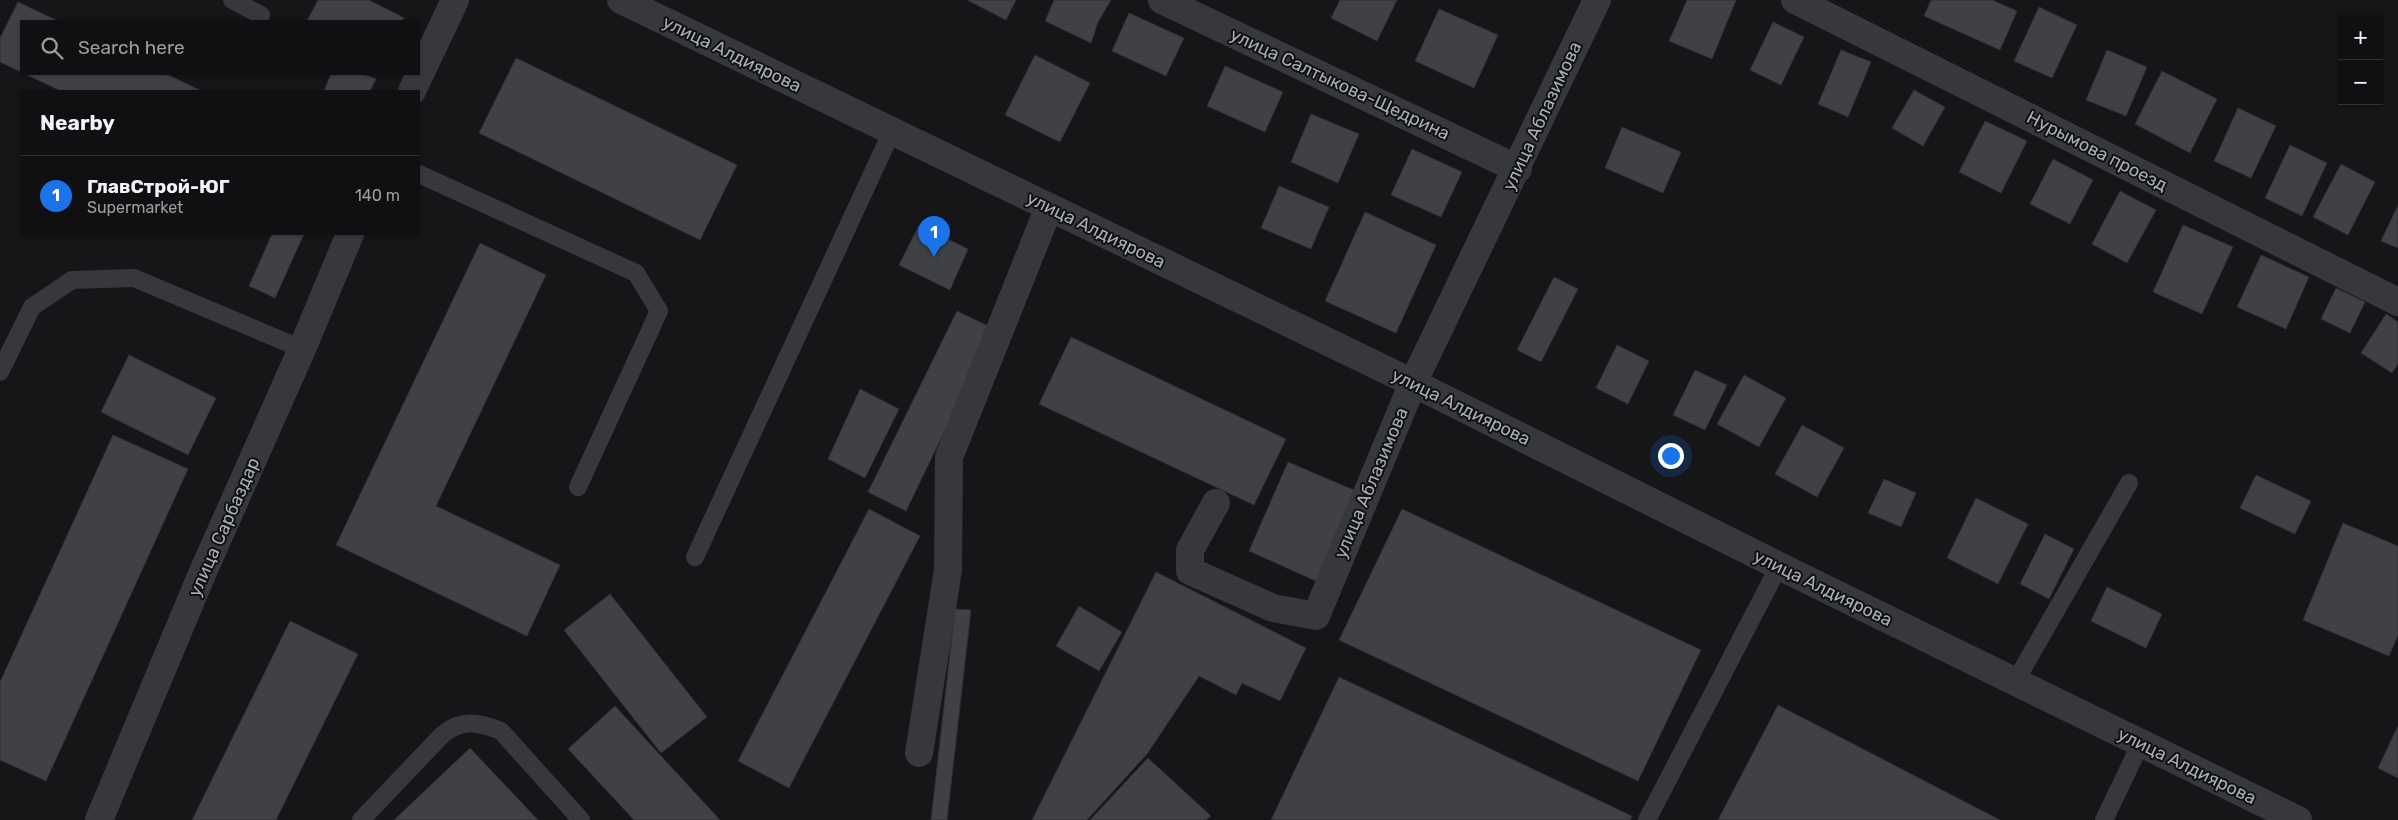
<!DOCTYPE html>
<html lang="en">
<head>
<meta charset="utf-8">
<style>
	body { margin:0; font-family:Rubik,sans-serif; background:#1e1e20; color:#f1f3f6 }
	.controls { position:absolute; right:15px; top:15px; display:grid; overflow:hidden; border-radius:0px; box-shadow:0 1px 4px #0004 }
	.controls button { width:45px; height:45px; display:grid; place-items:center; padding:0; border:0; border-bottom:1px solid #303032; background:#101012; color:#f1f3f6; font:25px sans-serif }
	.you { position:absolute; left:1670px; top:455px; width:18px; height:18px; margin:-12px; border:4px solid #fff; border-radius:50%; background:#1a73e8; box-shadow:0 0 0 8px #1a73e833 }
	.badge { display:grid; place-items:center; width:32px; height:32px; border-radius:50%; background:#1a73e8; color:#fff; font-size:16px; font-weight:700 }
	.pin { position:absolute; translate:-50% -41px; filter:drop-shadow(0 1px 2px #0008) }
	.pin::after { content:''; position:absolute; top:26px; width:18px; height:15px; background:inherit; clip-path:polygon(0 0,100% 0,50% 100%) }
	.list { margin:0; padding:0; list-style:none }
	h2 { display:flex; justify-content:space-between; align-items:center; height:65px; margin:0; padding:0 20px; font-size:21px }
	h2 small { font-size:16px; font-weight:400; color:#9c9d9f }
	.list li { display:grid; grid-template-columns:32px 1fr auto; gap:15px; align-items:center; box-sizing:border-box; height:80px; padding:0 20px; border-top:1px solid #303032 }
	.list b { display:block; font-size:19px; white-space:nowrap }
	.list p { margin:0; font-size:16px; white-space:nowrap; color:#9c9d9f }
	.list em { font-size:16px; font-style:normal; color:#9c9d9f }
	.icon { flex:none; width:28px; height:28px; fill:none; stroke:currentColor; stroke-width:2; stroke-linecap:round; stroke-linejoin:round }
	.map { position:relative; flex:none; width:2398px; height:820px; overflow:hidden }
	.search { position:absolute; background:#101012; box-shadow:0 1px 4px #0004; left:20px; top:20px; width:400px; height:55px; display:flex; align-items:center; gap:12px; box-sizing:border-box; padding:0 18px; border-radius:0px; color:#9c9d9f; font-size:19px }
	.panel { position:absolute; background:#101012; box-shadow:0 1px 4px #0004; left:20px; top:90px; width:400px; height:145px; border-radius:0px }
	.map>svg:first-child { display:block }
	.building { fill:#404145; stroke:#303034 }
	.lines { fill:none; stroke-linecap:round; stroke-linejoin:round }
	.service { stroke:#37383d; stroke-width:18 }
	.minor { stroke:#37383d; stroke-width:28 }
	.labels { text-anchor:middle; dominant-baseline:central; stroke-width:4; stroke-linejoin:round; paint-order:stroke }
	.street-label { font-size:18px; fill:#a8adb8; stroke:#111113 }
</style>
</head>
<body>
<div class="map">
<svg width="2398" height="820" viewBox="0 0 2398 820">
	<rect width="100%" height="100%" fill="#161618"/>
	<g class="building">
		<polygon points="318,0 369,0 404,18 402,21 307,21"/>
		<polygon points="967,0 1016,0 1006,20"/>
		<polygon points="1054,0 1111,0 1098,22 1091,43 1045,21"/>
		<polygon points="1340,0 1397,0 1377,41 1331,18"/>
		<polygon points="1687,0 1736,0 1712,59 1669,41"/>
		<polygon points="1931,0 1992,0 2017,11 2000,50 1924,16"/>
		<polygon points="18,2 58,21 21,21 21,72 0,62 0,38"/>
		<polygon points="2039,7 2077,25 2052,78 2014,61"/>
		<polygon points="1439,9 1498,35 1474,88 1415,61"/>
		<polygon points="1129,13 1184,38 1166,76 1112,51"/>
		<polygon points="1773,22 1804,37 1781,85 1750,70"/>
		<polygon points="1841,50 1871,62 1848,117 1818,104"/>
		<polygon points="2107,50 2147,67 2126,116 2086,100"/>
		<polygon points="1035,55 1090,83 1060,142 1005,115"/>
		<polygon points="516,58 737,165 700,240 479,133"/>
		<polygon points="1225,66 1283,92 1265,132 1207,106"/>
		<polygon points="2162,71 2217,99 2190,153 2135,124"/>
		<polygon points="25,74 166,74 202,91 61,91"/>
		<polygon points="331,74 363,74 376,79 370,91 324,91"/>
		<polygon points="1914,90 1945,107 1923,146 1892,128"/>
		<polygon points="2238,108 2276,126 2251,178 2214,161"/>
		<polygon points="1311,114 1359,134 1338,183 1291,162"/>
		<polygon points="1985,121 2027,141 2001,193 1959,172"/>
		<polygon points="1622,127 1681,152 1663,193 1605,168"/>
		<polygon points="2290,145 2327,163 2302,216 2265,198"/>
		<polygon points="1412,149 1462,172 1441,217 1391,195"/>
		<polygon points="2053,159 2093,180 2070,224 2030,204"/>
		<polygon points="2341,164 2375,182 2348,235 2313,217"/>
		<polygon points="1279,186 1329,207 1311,249 1261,228"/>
		<polygon points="2120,191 2156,210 2127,263 2092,244"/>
		<polygon points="2398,205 2398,248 2381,241"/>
		<polygon points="1365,212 1436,245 1396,333 1325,301"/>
		<polygon points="919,225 968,249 950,290 899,265"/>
		<polygon points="2183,225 2233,247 2202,314 2153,292"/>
		<polygon points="272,234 304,234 275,298 249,286"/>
		<polygon points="480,243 546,275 436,506 560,565 527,636 336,545"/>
		<polygon points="2261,255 2309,277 2286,329 2237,307"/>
		<polygon points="1554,277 1578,289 1541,362 1517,350"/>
		<polygon points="2336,288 2365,302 2350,333 2321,319"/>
		<polygon points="957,311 994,329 906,511 868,492"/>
		<polygon points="2386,314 2398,322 2398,364 2392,373 2361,353"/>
		<polygon points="1071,337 1286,439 1254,505 1039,404"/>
		<polygon points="1617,345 1649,361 1628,404 1596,388"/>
		<polygon points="129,355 216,398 188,455 101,412"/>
		<polygon points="1695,370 1727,385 1705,430 1673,415"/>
		<polygon points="1744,375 1786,398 1759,447 1717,424"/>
		<polygon points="860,389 899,409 865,478 828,459"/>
		<polygon points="1802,425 1844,448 1817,497 1775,474"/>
		<polygon points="113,435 188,469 46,781 0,760 0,682"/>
		<polygon points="1288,462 1356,491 1316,581 1249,551"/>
		<polygon points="2256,475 2311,501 2295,534 2240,508"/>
		<polygon points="1884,479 1916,493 1901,527 1868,513"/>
		<polygon points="1976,498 2028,524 1998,584 1947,558"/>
		<polygon points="869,509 920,536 789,788 738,761"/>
		<polygon points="1402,509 1701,650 1638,781 1339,640"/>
		<polygon points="2343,523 2398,546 2398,635 2389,656 2303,620"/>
		<polygon points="2045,534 2074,549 2049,599 2020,584"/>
		<polygon points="1156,572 1306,648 1280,701 1242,683 1236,695 1199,676 1147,754 1087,820 1032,820"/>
		<polygon points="2107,587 2162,614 2146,648 2091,621"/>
		<polygon points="610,594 707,717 661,753 564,630"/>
		<polygon points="1079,606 1122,632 1099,671 1056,646"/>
		<polygon points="955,609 971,610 947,820 931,820"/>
		<polygon points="290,621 358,654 276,820 192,820"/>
		<polygon points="1339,677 1632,816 1630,820 1271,820"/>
		<polygon points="1778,705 2000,820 1718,820"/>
		<polygon points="615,706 720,820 634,820 568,749"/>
		<polygon points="2398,726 2398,778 2378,768"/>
		<polygon points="470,748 538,820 394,820"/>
		<polygon points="1148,758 1211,816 1206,820 1090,820"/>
	</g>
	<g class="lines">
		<g class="service">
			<polyline points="232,0 261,15"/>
			<polyline points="419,174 636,273 659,311 578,487"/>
			<polyline points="0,372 32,307 72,280 134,278 302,349"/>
			<polyline points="695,557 892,131"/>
			<polyline points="2015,682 2129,483"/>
			<path d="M361,820l82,-86c19,-15 36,-12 58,-3l80,89"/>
			<polyline points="1647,820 1779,566"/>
			<polyline points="2104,820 2141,743"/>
		</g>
		<g class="minor">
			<polyline points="621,0 1413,383 1779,566 2298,820"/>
			<polyline points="1162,0 1518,169"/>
			<polyline points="1795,0 2398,302"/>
			<polyline points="412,91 455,0"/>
			<polyline points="1216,503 1190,550 1190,571 1273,608 1316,616 1413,383 1597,0"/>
			<polyline points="919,753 948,570 949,457 1049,207"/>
			<polyline points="99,820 202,574 302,349 350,234"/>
		</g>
	</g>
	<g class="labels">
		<g class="street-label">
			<text transform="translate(732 54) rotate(26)">улица Алдиярова</text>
			<text transform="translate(1340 84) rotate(25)">улица Салтыкова-Щедрина</text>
			<text transform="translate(1542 116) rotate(-65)">улица Аблазимова</text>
			<text transform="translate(2097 151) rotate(27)">Нурымова проезд</text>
			<text transform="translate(1096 230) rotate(26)">улица Алдиярова</text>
			<text transform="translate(1461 407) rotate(26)">улица Алдиярова</text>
			<text transform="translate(1371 483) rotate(-67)">улица Аблазимова</text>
			<text transform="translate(224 527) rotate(-66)">улица Сарбаздар</text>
			<text transform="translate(1823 588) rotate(26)">улица Алдиярова</text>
			<text transform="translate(2187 766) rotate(26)">улица Алдиярова</text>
		</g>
	</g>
</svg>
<div class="controls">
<button>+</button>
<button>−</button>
</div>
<div class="you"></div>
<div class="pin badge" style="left:934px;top:257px">1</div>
<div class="search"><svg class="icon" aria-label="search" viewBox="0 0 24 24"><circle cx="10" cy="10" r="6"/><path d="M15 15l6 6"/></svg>Search here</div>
<section class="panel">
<h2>Nearby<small></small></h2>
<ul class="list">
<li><span class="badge">1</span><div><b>ГлавСтрой-ЮГ</b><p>Supermarket</p></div><em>140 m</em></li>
</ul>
</section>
</div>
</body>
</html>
